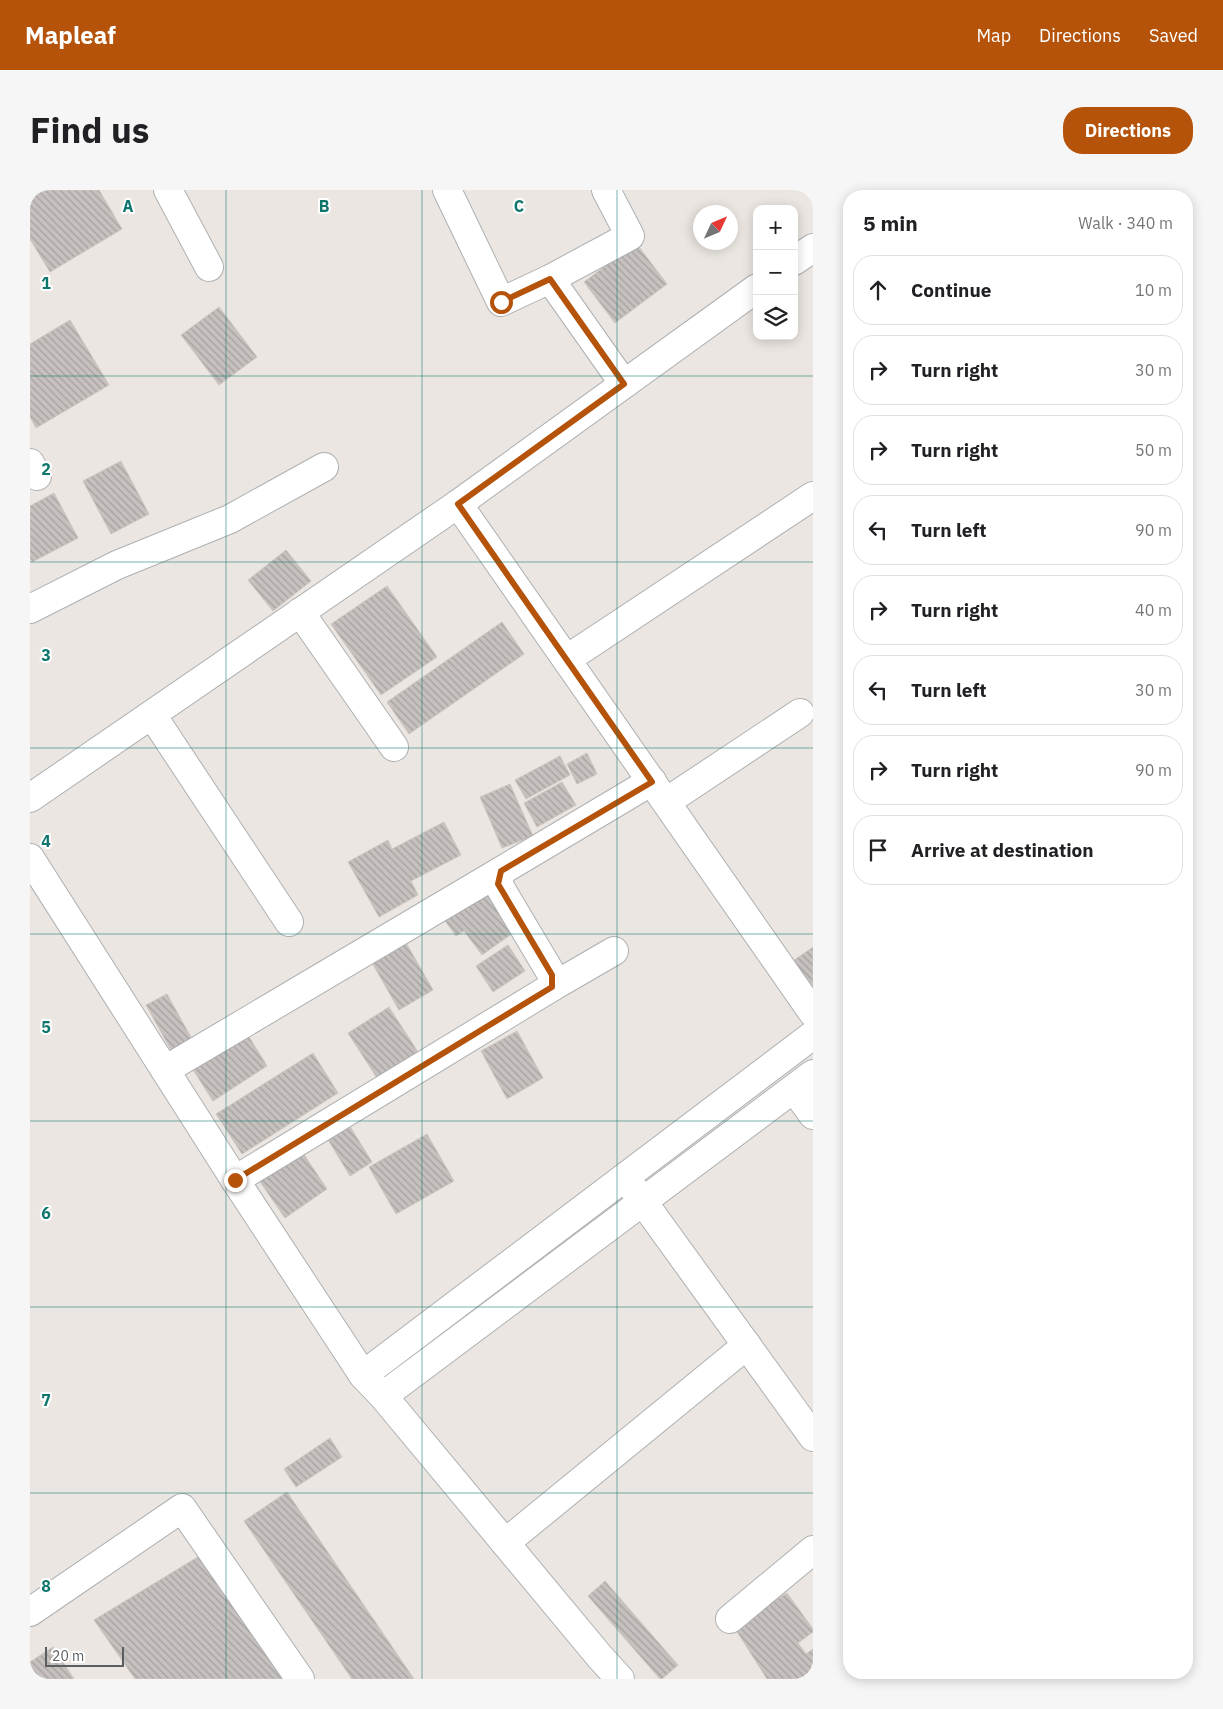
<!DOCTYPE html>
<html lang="en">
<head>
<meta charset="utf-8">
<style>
	body { margin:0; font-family:"IBM Plex Sans",sans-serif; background:#f6f6f6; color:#202124 }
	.controls { position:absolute; right:15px; top:15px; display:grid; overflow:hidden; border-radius:10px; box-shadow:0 2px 12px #0003 }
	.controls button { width:45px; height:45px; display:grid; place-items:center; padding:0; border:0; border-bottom:1px solid #e0e0e0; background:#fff; color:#202124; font:25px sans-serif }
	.compass { position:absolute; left:663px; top:15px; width:45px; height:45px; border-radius:50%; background:#fff; box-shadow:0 2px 12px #0003; rotate:46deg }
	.scale { position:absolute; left:15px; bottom:12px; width:79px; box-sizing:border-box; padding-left:5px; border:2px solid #5a5e60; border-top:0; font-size:14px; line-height:18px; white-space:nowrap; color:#5a5e60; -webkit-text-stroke:4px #fff; paint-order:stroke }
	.stop { position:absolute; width:15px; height:15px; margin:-11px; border:4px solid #b45309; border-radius:50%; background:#fff }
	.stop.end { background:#b45309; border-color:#fff; box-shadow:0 1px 5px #0008 }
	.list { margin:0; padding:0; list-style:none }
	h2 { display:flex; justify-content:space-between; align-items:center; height:65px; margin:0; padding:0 20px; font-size:21px }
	h2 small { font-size:16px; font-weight:400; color:#757577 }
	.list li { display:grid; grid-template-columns:32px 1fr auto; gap:15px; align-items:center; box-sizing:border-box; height:70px; margin:0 10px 10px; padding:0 10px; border:1px solid #e0e0e0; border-radius:20px }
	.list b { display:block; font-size:19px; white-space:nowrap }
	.list em { font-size:16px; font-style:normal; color:#757577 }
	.icon { flex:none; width:28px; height:28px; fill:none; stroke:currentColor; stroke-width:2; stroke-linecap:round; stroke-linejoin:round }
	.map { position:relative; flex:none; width:783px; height:1489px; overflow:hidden; border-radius:20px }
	header { display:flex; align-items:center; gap:30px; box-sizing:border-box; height:70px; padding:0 25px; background:#b45309; color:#fff }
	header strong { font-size:24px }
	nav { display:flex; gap:28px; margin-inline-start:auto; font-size:18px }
	.intro { display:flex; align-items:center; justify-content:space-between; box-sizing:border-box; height:120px; padding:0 30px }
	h1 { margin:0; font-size:35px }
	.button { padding:12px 22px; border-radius:20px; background:#b45309; color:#fff; font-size:18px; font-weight:700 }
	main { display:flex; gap:30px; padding:0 30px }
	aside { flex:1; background:#fff; border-radius:20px; box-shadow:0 2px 12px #0003 }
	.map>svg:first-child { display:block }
	.building { fill:url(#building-back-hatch); stroke:#cec7c1 }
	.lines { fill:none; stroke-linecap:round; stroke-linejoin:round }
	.minor-casing { stroke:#adb0b2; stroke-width:30 }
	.minor { stroke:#fff; stroke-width:28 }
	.route { stroke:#b45309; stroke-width:6 }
	.grid { fill:none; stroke:#0f766e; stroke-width:1; stroke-opacity:0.55 }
	.grid-label { font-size:16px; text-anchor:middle; font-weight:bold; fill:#0f766e; stroke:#fff; stroke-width:4; stroke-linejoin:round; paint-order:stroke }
</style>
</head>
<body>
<header>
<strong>Mapleaf</strong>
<nav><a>Map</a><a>Directions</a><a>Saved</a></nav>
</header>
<div class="intro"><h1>Find us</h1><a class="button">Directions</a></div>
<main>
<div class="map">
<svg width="783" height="1489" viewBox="0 0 783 1489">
	<defs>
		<pattern id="building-back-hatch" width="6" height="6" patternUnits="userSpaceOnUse" patternTransform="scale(1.25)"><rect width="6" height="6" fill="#c6c1be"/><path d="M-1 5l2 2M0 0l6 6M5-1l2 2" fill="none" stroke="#a4a09e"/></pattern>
	</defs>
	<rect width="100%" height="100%" fill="#ebe6e1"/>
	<g class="building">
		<polygon points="9,0 69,0 92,39 20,82 0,49 0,6"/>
		<polygon points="606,53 637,94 585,133 554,92"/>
		<polygon points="189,117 227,167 189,195 151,145"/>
		<polygon points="40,130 79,195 6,238 0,227 0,154"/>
		<polygon points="91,271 119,324 81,344 53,291"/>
		<polygon points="24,303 48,348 2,372 0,368 0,316"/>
		<polygon points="256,360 281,391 243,421 218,390"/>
		<polygon points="357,396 407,467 351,505 301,434"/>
		<polygon points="472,432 494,464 379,544 357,512"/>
		<polygon points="557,563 567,584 547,594 537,574"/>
		<polygon points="530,566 540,585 496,609 485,590"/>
		<polygon points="532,592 546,615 507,637 494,613"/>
		<polygon points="480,594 503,646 472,658 450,607"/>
		<polygon points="414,632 431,665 381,691 388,705 349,727 318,672 358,650 362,659"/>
		<polygon points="453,696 490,738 452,765 434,741 426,746 411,725"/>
		<polygon points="375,751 403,800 369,820 341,771"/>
		<polygon points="478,755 495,781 463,802 446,776"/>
		<polygon points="783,757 783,798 763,771"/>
		<polygon points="137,804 162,849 141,860 116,815"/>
		<polygon points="359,817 388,862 347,888 318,843"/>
		<polygon points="215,840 237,876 183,911 160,875"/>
		<polygon points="487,841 513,888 477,909 451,861"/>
		<polygon points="283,863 308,903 212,964 186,924"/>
		<polygon points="316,930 342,972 320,986 294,943"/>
		<polygon points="397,944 424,991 366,1024 339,977"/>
		<polygon points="269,957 297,999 255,1028 226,986"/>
		<polygon points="300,1248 312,1267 266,1297 254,1279"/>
		<polygon points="257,1302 384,1489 322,1489 214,1331"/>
		<polygon points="171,1365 256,1489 105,1489 64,1430"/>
		<polygon points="575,1391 648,1475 632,1489 630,1489 558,1406"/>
		<polygon points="757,1403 783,1439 783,1442 768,1453 776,1464 783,1459 783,1489 737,1489 704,1437"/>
		<polygon points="23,1457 44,1489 0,1489 0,1472"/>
	</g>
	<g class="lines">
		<defs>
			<g id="minor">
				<polyline points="138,0 179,77"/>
				<polyline points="417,0 471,112 520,89 600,46 576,0"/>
				<polyline points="764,71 783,58"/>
				<polyline points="520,89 594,194"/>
				<polyline points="0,273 7,286"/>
				<polyline points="428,314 783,823"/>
				<polyline points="0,419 87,375 200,329 294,277"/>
				<polyline points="270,422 364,557"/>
				<polyline points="537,469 783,306"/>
				<polyline points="122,525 259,732"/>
				<polyline points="0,608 428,314 727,98"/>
				<polyline points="636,612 770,523"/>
				<polyline points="0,668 205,990 333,1185 353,1206 570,1467 590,1489"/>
				<polyline points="522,797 584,761"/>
				<polyline points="135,880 471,681"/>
				<polyline points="764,899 783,925"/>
				<polyline points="205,990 522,797 522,785 468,694 471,681 622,591"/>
				<polyline points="603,998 783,1247"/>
				<polyline points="333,1185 783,845"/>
				<polyline points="353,1206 783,884"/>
				<polyline points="475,1353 717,1155"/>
				<polyline points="0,1422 152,1318 270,1489"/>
				<polyline points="700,1429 783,1360"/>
			</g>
		</defs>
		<use href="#minor" class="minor-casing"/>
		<use href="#minor" class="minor"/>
	</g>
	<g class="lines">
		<polyline class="route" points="205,990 522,797 522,785 468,694 471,681 622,592 428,314 594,194 520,89 471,112"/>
	</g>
	<path class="grid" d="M196,0v1489M392,0v1489M587,0v1489M0,186h783M0,372h783M0,558h783M0,744h783M0,931h783M0,1117h783M0,1303h783"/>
	<g class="grid-label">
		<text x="98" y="22">A</text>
		<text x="294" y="22">B</text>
		<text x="489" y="22">C</text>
		<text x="16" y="99">1</text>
		<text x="16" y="285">2</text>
		<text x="16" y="471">3</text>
		<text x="16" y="657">4</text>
		<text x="16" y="843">5</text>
		<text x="16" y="1029">6</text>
		<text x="16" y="1216">7</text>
		<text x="16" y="1402">8</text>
	</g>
</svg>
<div class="controls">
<button>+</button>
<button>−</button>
<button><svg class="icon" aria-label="layers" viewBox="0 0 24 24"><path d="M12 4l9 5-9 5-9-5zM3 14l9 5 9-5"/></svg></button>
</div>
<svg class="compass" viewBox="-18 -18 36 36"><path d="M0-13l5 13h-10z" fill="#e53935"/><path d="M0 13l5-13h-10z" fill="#757577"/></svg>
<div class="scale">20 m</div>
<div class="stop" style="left:471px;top:112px"></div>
<div class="stop end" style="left:205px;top:990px"></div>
</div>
<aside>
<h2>5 min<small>Walk · 340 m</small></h2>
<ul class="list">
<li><svg class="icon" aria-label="ahead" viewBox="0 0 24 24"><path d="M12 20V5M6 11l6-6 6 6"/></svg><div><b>Continue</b></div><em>10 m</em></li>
<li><svg class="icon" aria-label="right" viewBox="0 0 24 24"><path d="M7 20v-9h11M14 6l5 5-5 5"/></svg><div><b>Turn right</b></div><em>30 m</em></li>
<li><svg class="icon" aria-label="right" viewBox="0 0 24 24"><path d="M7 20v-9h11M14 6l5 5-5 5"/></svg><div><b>Turn right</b></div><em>50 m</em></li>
<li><svg class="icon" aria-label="left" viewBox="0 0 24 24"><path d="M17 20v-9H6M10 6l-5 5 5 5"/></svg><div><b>Turn left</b></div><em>90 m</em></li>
<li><svg class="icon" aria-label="right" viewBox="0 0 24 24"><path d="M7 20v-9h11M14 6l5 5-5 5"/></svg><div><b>Turn right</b></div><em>40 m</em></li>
<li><svg class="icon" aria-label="left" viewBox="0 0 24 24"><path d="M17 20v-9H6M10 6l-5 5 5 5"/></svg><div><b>Turn left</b></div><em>30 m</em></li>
<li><svg class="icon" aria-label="right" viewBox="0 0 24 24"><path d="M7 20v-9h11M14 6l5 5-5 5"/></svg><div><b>Turn right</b></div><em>90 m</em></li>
<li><svg class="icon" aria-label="arrive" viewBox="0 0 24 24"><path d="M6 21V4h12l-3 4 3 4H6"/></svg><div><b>Arrive at destination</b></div></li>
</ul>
</aside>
</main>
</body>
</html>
